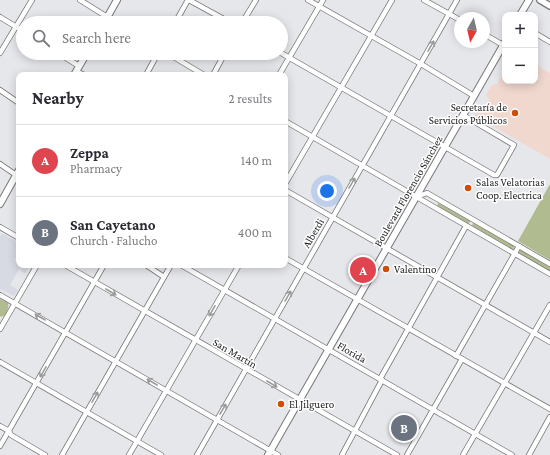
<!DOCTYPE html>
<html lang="en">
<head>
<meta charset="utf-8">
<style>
	body { margin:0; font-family:"Crimson Pro",serif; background:#f7f7f7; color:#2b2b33 }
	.controls { position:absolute; right:12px; top:12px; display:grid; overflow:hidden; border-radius:8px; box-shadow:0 2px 10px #0003 }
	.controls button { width:36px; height:36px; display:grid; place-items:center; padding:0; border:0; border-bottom:1px solid #e1e1e2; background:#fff; color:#2b2b33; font:20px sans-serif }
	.compass { position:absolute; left:454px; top:12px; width:36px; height:36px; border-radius:50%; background:#fff; box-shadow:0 2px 10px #0003; rotate:188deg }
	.you { position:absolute; left:327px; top:191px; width:14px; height:14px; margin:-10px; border:3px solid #fff; border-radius:50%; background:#1a73e8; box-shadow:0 0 0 6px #1a73e833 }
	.badge { display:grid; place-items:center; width:26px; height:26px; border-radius:50%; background:#b45309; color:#fff; font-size:13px; font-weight:700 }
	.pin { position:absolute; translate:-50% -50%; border:2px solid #fff; box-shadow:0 1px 4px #0006 }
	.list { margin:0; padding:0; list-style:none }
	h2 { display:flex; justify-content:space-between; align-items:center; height:52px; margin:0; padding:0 16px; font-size:17px }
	h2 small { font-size:13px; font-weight:400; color:#7c7c81 }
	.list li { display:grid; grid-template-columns:26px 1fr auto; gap:12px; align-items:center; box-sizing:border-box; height:72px; padding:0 16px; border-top:1px solid #e1e1e2 }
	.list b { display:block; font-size:15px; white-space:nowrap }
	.list p { margin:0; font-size:13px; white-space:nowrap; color:#7c7c81 }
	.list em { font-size:13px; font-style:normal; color:#7c7c81 }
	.icon { flex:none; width:22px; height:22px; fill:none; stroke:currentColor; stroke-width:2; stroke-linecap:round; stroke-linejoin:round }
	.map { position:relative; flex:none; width:550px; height:455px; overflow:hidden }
	.search { position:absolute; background:#fff; box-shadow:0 2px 10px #0003; left:16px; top:16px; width:272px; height:44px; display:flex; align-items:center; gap:10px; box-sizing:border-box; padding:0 14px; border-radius:22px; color:#7c7c81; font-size:15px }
	.panel { position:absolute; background:#fff; box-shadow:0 2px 10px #0003; left:16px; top:72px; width:272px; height:196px; border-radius:8px }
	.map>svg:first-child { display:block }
	.built { fill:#d7d9e3 }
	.industrial { fill:#f0d8ce }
	.green { fill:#b0bb8f }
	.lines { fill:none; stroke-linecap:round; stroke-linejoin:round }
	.minor-casing { stroke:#77777a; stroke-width:6 }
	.tertiary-casing { stroke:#77777a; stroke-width:8 }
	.secondary-casing { stroke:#77777a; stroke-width:8 }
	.minor { stroke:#fff; stroke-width:4.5 }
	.tertiary { stroke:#fff; stroke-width:5.5 }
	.secondary { stroke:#fff; stroke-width:6 }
	.oneway { stroke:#9a9a9a }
	.poi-dot { fill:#d14c09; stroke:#fff; stroke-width:1.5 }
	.labels { text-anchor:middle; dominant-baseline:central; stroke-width:3; stroke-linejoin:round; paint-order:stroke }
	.poi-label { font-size:11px; fill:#1e1e1f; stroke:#fff; text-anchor:start }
	.street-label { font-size:11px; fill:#1e1e1f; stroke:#fff }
</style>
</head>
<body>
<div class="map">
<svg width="550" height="455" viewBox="0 0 550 455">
	<rect width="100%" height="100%" fill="#e6e7eb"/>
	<polygon class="built" points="2,233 19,243 16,248 17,249 15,252 18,254 14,260 19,263 19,265 30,265 25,273 19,269 10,285 18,290 14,296 0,289 0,237"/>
	<polygon class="industrial" points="535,64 550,73 550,159 475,116 475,114 485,112 489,99 486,95 492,85 497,84 505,69 505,81 535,81"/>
	<g class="green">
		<polygon points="550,184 550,260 518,241"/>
		<polygon points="438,203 471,220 468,225 437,207"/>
		<polygon points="474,222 513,245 514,248 512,250 471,227"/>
		<polygon points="521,250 550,266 550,272 520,255 519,252"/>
		<path d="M0,299l8,4c1,5 -1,12 -7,14l-1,-1z"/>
	</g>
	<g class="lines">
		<defs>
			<g id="minor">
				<polyline points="80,0 117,23"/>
				<polyline points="189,0 231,23"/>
				<polyline points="308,0 421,64 474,96"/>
				<polyline points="424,0 460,20"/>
				<polyline points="0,17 23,31"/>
				<polyline points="175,23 188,0"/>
				<polyline points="242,23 256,0"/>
				<polyline points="535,33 550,42"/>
				<polyline points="484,34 503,45"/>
				<polyline points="0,53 32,0"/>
				<polyline points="58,53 79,66"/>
				<polyline points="167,53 204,75"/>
				<polyline points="281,53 494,175 497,175 514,145 463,115"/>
				<polyline points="76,71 84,75"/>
				<polyline points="146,75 158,53"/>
				<polyline points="213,75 225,53"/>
				<polyline points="279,75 323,0"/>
				<polyline points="0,90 19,103"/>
				<polyline points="285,121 550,274"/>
				<polyline points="0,164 19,177"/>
				<polyline points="285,184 392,0"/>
				<polyline points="285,190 550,342"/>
				<polyline points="416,197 427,193 550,264"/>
				<polyline points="0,227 19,238"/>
				<polyline points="285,258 550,409"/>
				<polyline points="65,265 397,455"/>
				<polyline points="146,265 164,277"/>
				<polyline points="181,265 512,455"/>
				<polyline points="0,295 278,455"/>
				<polyline points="0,329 37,265"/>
				<polyline points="456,356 519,246"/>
				<polyline points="0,362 161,455"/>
				<polyline points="380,379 466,226"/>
				<polyline points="0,426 9,431 11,435 45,455"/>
				<polyline points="0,446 104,265"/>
				<polyline points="62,455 171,265"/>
				<polyline points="129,455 239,265"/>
				<polyline points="197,455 457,0"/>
				<polyline points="342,455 382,380"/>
				<polyline points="407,455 462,359"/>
				<polyline points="463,455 550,305"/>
				<polyline points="529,455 550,417"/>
			</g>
			<polyline id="tertiary" points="540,0 550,6"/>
			<g id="secondary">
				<polyline points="520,15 529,0"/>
				<polyline points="104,23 117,0"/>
				<polyline points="74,75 87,53"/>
				<polyline points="0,204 19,170"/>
				<polyline points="268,455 505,42"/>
			</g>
		</defs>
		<use href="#minor" class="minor-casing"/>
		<use href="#tertiary" class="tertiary-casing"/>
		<use href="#secondary" class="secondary-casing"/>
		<use href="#minor" class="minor"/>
		<use href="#tertiary" class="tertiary"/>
		<use href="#secondary" class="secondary"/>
	</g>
	<defs><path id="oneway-shaft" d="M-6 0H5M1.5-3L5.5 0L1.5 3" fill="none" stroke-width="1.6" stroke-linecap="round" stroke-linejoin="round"/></defs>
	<g class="oneway">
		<use href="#oneway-shaft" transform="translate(431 46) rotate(-60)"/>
		<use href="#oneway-shaft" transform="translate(352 183) rotate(-60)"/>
		<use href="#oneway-shaft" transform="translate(111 292) rotate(30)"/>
		<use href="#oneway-shaft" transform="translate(288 296) rotate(-60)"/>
		<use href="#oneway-shaft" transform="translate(212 311) rotate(120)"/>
		<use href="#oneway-shaft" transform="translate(40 317) rotate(-150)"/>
		<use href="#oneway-shaft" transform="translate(43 372) rotate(120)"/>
		<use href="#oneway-shaft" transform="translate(152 382) rotate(-150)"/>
		<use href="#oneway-shaft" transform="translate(272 384) rotate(30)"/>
		<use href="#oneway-shaft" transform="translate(95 397) rotate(-60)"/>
		<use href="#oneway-shaft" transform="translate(223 409) rotate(-60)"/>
	</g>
	<g class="poi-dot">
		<circle cx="515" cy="113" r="4"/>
		<circle cx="468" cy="188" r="4"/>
		<circle cx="386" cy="269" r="4"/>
		<circle cx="281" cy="404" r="4"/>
	</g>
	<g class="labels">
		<g class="poi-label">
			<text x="507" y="107" text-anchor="end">Secretaría de<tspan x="507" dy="13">Servicios Públicos</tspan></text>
			<text x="476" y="182">Salas Velatorias<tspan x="476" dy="13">Coop. Electrica</tspan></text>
			<text x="394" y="269">Valentino</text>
			<text x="289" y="404">El Jilguero</text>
		</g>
		<g class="street-label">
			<text transform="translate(408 191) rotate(-60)">Boulevard Florencio Sánchez</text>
			<text transform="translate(313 233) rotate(-60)">Alberdi</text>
			<text transform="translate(352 352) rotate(30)">Florida</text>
			<text transform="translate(235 353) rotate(30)">San Martín</text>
		</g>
	</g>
</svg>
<div class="controls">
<button>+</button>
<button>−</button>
</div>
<svg class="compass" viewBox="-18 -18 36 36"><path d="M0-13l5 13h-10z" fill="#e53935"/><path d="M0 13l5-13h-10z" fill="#7c7c81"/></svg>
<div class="you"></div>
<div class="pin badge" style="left:363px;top:270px;background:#e0444e">A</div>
<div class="pin badge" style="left:404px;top:428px;background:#6b7280">B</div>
<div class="search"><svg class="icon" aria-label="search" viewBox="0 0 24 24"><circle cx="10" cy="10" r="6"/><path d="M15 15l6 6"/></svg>Search here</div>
<section class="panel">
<h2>Nearby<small>2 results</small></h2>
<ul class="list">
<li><span class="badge" style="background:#e0444e">A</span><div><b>Zeppa</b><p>Pharmacy</p></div><em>140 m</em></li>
<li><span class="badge" style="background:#6b7280">B</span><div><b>San Cayetano</b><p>Church · Falucho</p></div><em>400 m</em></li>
</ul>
</section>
</div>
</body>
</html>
